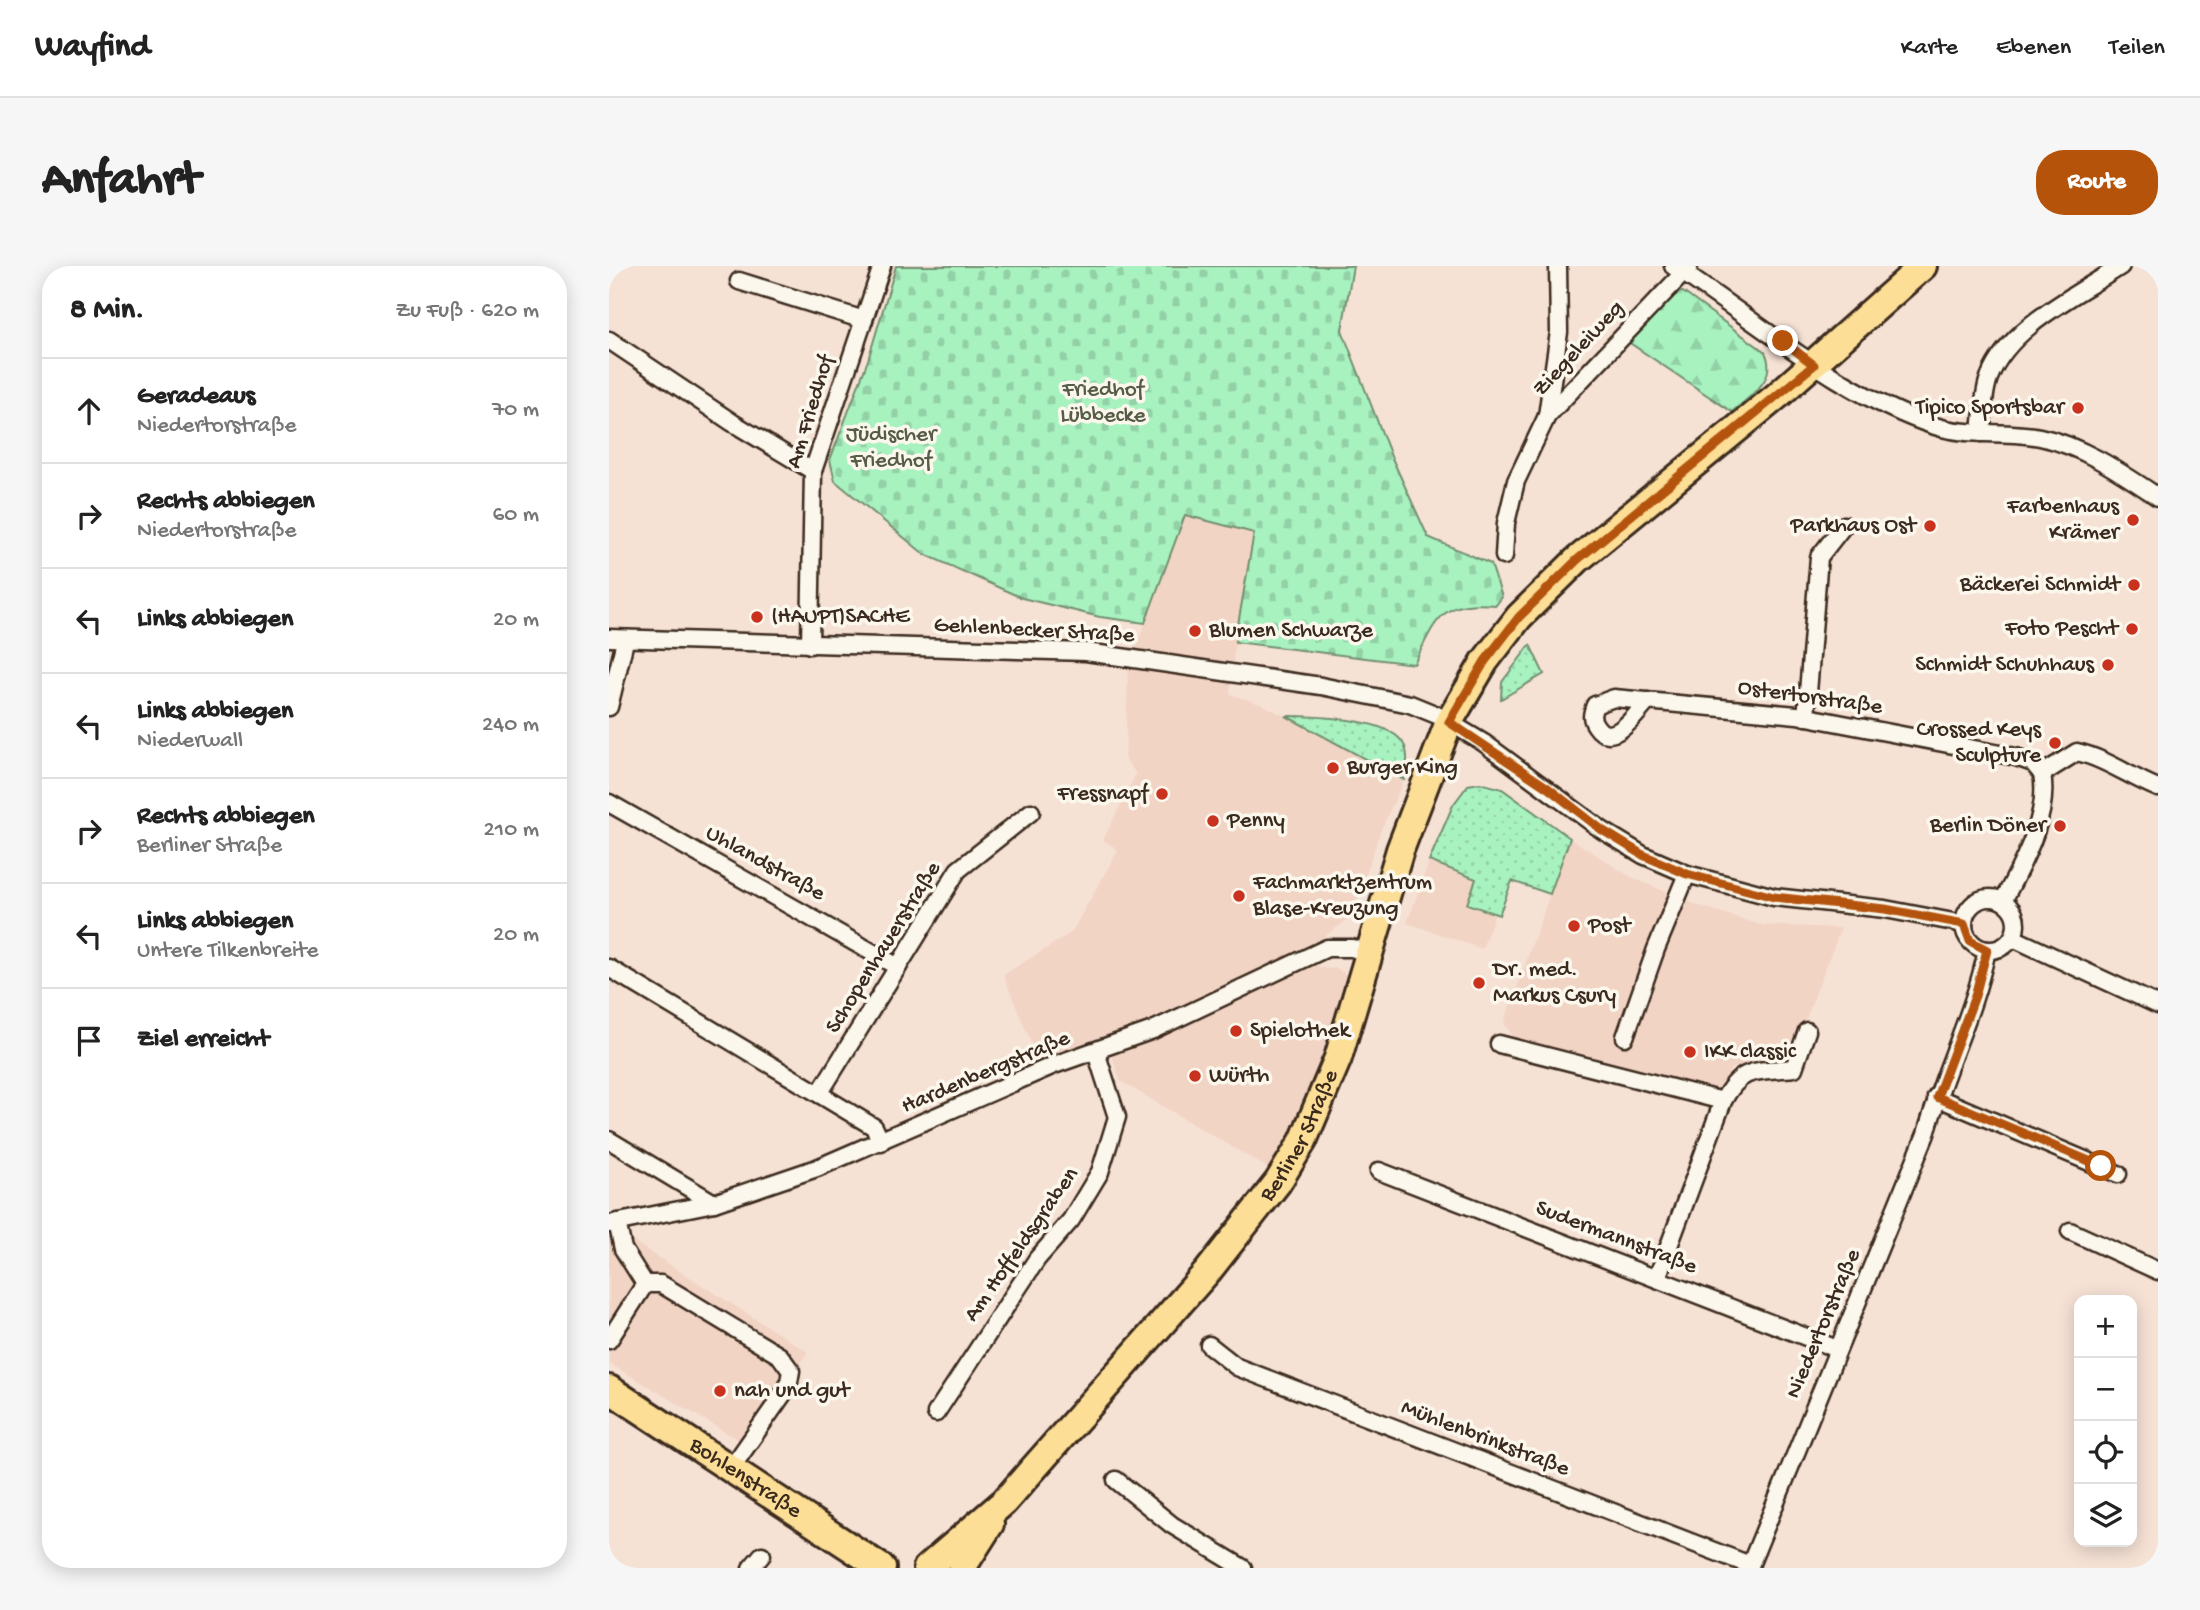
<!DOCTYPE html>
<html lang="de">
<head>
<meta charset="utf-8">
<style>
	body { margin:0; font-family:"Gochi Hand",sans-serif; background:#f6f6f6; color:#222 }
	.controls { position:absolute; right:21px; bottom:21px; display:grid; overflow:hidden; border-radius:14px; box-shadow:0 4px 18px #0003 }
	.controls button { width:63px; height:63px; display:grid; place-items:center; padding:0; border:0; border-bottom:2px solid #e0e0e0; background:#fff; color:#222; font:35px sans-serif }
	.stop { position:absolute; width:21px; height:21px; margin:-16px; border:5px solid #b45309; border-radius:50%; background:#fff }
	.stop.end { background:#b45309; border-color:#fff; box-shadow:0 2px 7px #0008 }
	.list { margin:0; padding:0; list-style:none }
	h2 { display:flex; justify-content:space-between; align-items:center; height:91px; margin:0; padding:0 28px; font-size:30px }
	h2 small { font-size:23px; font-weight:400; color:#767676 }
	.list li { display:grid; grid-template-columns:46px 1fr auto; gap:21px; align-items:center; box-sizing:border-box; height:105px; padding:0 28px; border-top:2px solid #e0e0e0 }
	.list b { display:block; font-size:26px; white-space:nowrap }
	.list p { margin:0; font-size:23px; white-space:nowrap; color:#767676 }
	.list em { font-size:23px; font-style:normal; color:#767676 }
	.icon { flex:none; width:38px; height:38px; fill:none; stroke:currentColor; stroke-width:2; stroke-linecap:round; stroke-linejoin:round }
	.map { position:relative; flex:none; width:1549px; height:1302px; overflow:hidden; border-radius:28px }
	header { display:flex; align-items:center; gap:42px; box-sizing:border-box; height:98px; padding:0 35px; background:#fff; border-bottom:2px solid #e0e0e0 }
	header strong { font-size:33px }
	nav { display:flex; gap:38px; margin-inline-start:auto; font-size:24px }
	.intro { display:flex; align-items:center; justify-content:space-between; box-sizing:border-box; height:168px; padding:0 42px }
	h1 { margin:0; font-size:49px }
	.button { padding:18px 32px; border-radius:28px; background:#b45309; color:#fff; font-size:24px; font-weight:700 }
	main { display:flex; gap:42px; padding:0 42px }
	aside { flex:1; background:#fff; border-radius:28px; box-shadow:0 4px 18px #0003 }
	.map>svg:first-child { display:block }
	.built { fill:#f2d4c5 }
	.grass { fill:url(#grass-dots); stroke:#728e6f; stroke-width:2 }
	.forest { fill:url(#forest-firs); stroke:#728e6f; stroke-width:2 }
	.cemetery { fill:url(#cemetery-stones); stroke:#728e6f; stroke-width:2 }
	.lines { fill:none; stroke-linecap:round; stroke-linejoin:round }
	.street-casing { stroke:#3b2a1e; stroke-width:21 }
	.primary-casing { stroke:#3b2a1e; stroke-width:32 }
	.street { stroke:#fbf7ec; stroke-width:16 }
	.primary { stroke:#fcde96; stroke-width:26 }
	.route { stroke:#b45309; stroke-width:9 }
	.poi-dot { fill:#c8321e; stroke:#fbf7ec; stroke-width:2.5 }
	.labels { text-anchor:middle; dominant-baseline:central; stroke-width:7; stroke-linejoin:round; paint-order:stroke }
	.street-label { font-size:23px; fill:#3b2a1e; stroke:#fbf7ec }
	.park-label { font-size:23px; fill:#565c46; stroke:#fbf7ec }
	.poi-label { font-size:23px; fill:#3b2a1e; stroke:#fbf7ec; text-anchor:start }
</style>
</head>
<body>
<header>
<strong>Wayfind</strong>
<nav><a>Karte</a><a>Ebenen</a><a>Teilen</a></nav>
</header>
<div class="intro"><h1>Anfahrt</h1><a class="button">Route</a></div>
<main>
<aside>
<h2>8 Min.<small>Zu Fuß · 620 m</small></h2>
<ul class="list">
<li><svg class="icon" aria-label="ahead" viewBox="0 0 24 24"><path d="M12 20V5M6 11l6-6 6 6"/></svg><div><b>Geradeaus</b><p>Niedertorstraße</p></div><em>70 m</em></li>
<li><svg class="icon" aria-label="right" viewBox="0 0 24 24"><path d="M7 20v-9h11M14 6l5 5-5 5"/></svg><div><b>Rechts abbiegen</b><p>Niedertorstraße</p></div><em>60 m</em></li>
<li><svg class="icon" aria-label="left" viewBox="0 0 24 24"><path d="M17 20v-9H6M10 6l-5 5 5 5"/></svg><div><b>Links abbiegen</b></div><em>20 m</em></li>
<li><svg class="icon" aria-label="left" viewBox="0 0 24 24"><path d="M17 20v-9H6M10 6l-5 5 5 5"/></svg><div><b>Links abbiegen</b><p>Niederwall</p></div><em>240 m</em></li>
<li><svg class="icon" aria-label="right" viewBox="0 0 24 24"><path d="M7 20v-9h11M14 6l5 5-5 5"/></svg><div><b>Rechts abbiegen</b><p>Berliner Straße</p></div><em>210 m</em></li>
<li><svg class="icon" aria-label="left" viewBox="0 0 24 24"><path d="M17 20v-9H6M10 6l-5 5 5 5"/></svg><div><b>Links abbiegen</b><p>Untere Tilkenbreite</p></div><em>20 m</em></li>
<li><svg class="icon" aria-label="arrive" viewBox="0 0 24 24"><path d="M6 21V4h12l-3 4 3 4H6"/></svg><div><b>Ziel erreicht</b></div></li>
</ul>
</aside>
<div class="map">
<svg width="1549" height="1302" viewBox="0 0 1549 1302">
	<defs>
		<pattern id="grass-dots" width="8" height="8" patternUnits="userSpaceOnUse" patternTransform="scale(1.75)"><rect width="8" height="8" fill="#a8f2c0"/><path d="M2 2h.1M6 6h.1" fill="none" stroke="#92d0a5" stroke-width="1.8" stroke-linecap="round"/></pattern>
		<pattern id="forest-firs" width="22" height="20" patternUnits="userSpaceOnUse" patternTransform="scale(1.75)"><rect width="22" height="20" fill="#a8f2c0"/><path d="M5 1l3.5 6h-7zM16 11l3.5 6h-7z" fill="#92d0a5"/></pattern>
		<pattern id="cemetery-stones" width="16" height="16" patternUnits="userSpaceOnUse" patternTransform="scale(1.75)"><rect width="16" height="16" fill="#a8f2c0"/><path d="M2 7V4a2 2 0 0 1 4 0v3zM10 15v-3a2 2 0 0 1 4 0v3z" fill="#92d0a5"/></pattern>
	</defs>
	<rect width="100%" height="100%" fill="#f6e2d5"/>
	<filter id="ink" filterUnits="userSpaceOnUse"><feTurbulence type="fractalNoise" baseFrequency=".0143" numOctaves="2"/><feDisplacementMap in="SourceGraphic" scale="14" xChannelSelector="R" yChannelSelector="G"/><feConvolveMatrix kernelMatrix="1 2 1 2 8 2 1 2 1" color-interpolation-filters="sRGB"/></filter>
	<g filter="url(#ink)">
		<g class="built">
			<polygon points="575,249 646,267 626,376 621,428 655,439 795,514 771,566 745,645 738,654 704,679 711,702 729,703 738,710 739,724 697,838 660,903 511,815 498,773 429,793 394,709 462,667 509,584 494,574 527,508 516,493 519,404"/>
			<polygon points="961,572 1022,611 1088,639 1152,659 1232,662 1180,796 1122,802 1111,827 906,774 895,757"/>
			<polygon points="820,595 868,613 858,638 886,648 873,683 798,657"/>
			<polygon points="0,960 199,1086 136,1178 0,1097"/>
		</g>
		<g class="grass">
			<polygon points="921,379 935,408 892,433 893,416"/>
			<path d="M677,450c28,0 92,2 113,22 12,11 8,29 5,42z"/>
			<polygon points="871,517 893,523 961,572 941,628 903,615 890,649 858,638 867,613 820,595 844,539 859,519"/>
		</g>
		<path class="forest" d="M1074,26l82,60c13,28 -14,43 -33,60l-105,-71 45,-48z"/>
		<path class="cemetery" d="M287,0h457l-11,64 49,126 37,81 63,27 11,33 -6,8c-56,-5 -59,13 -82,59l-179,-22 19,-109 -69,-18 -40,108 -45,-6 -78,-19 -98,-44 -89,-73 -5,-21 38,-100z"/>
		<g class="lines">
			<defs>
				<g id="street">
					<path d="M1064,0c83,54 167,129 262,160 33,11 71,4 105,11 43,9 82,36 118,60"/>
					<polyline points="130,15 255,54"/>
					<polyline points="0,74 124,157 204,205"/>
					<polyline points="938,150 950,66 949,0"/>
					<path d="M1372,167c2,-17 2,-39 8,-55 20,-52 88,-83 132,-112"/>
					<polyline points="895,290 897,257 907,215 938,150 1080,1"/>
					<polyline points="0,372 477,386 712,420 801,438 828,449 875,477 993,564 1034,589 1078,608 1165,631 1276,643 1355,658"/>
					<polyline points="201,379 204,205 273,0"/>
					<path d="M1039,435c-11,12 -36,49 -52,25 -6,-8 -4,-13 -1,-21l19,-7 183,17 219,42 17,6 9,11"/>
					<polyline points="0,441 16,375"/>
					<polyline points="1197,451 1210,291 1235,259"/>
					<path d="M1433,508l35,-22c30,7 53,25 81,36"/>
					<polyline points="0,537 289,701"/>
					<circle cx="1381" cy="658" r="26"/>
					<path d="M1394,635c19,-37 47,-85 39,-127"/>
					<polyline points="1404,672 1549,739"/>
					<polyline points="0,702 265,861 272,876"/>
					<polyline points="1016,771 1047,683 1078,608"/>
					<polyline points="890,778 1114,835"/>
					<polyline points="210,828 349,604 422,546"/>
					<polyline points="1327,831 1509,908"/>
					<polyline points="0,874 105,937"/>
					<polyline points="770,905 1228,1083"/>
					<polyline points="8,956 14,983 36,1018"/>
					<polyline points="0,958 105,937 208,902 445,799 544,764 718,682 743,682 762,688"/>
					<polyline points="1461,965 1549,1005"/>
					<path d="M1048,1012l66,-177c19,-36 34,-29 71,-33l13,-37"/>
					<polyline points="0,1074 36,1018 52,1018 171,1090 182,1105 179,1121 121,1204"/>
					<polyline points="600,1079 628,1101 1141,1299"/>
					<polyline points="327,1147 428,993 462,954 491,906 508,851 487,786"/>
					<polyline points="507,1214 563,1259 634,1302"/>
					<polyline points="142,1302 153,1289"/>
					<path d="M1140,1302l177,-434c17,-62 48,-120 61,-184"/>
				</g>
				<g id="primary">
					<path id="s1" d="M0,1123l273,179"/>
					<path id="s2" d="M318,1302l77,-66 204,-231 70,-89 25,-41 35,-83 62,-208 49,-128 36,-61 34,-44 58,-57 201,-165 145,-129"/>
					<polyline points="353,1302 381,1258"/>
				</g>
			</defs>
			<use href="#street" class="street-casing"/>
			<use href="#primary" class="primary-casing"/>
			<use href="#street" class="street"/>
			<use href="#primary" class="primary"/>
		</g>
	</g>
	<g class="lines" filter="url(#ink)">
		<polyline class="route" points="1174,75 1205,99 968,294 910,351 876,395 840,456 939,522 993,564 1034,589 1078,608 1165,631 1276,643 1355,658 1361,675 1378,684 1366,730 1328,831 1492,900"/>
	</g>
	<g class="poi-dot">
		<circle cx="1469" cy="142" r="7"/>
		<circle cx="1524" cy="254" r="7"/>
		<circle cx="1321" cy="260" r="7"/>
		<circle cx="1525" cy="319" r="7"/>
		<circle cx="148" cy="351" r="7"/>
		<circle cx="1523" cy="363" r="7"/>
		<circle cx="586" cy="365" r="7"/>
		<circle cx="1499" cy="399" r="7"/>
		<circle cx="1446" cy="477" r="7"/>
		<circle cx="724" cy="502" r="7"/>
		<circle cx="553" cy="528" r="7"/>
		<circle cx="604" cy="555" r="7"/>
		<circle cx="1451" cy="560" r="7"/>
		<circle cx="630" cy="630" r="7"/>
		<circle cx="965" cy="660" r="7"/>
		<circle cx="870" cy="717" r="7"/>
		<circle cx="627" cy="765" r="7"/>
		<circle cx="1081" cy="786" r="7"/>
		<circle cx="586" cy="810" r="7"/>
		<circle cx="111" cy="1125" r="7"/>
	</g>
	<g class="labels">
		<g class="street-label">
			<text transform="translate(970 83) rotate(-47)">Ziegeleiweg</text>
			<text transform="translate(202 146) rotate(-73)">Am Friedhof</text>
			<text transform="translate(425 365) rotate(3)">Gehlenbecker Straße</text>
			<text transform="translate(1201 432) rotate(8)">Ostertorstraße</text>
			<text transform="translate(156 598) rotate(29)">Uhlandstraße</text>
			<text transform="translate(275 682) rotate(-58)">Schopenhauerstraße</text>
			<text transform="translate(377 807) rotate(-23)">Hardenbergstraße</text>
			<text stroke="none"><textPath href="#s2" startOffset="574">Berliner Straße</textPath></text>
			<text transform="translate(1007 972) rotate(21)">Sudermannstraße</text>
			<text transform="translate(413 979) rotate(-55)">Am Hoffeldsgraben</text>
			<text transform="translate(1215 1058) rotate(-67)">Niedertorstraße</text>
			<text transform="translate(876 1173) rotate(21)">Mühlenbrinkstraße</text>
			<text stroke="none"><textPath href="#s1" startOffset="163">Bohlenstraße</textPath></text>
		</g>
		<g class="park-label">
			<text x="494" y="124">Friedhof<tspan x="494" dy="26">Lübbecke</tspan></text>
			<text x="282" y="169">Jüdischer<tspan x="282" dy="26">Friedhof</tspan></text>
		</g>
		<g class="poi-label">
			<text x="1455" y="142" text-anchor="end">Tipico Sportsbar</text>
			<text x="1510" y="241" text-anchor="end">Farbenhaus<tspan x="1510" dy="26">Krämer</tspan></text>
			<text x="1307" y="260" text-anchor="end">Parkhaus Ost</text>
			<text x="1511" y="319" text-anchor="end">Bäckerei Schmidt</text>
			<text x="162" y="351">(HAUPT)SACHE</text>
			<text x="1509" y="363" text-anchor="end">Foto Pescht</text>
			<text x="600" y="365">Blumen Schwarze</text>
			<text x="1485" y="399" text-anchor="end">Schmidt Schuhhaus</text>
			<text x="1432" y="464" text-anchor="end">Crossed Keys<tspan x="1432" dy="26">Sculpture</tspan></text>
			<text x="738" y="502">Burger King</text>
			<text x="539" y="528" text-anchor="end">Fressnapf</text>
			<text x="618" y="555">Penny</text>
			<text x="1437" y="560" text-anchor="end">Berlin Döner</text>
			<text x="644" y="617">Fachmarktzentrum<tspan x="644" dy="26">Blase-Kreuzung</tspan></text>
			<text x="979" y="660">Post</text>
			<text x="884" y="704">Dr. med.<tspan x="884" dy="26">Markus Csury</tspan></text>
			<text x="641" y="765">Spielothek</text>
			<text x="1095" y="786">IKK classic</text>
			<text x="600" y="810">Würth</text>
			<text x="125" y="1125">nah und gut</text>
		</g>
	</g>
</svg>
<div class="controls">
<button>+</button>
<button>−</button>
<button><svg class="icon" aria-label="locate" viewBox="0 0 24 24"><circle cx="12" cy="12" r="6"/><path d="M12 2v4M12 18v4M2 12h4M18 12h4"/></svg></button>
<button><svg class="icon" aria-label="layers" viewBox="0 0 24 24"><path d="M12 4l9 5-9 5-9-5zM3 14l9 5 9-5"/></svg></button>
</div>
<div class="stop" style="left:1492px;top:900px"></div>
<div class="stop end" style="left:1174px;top:75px"></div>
</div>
</main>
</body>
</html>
